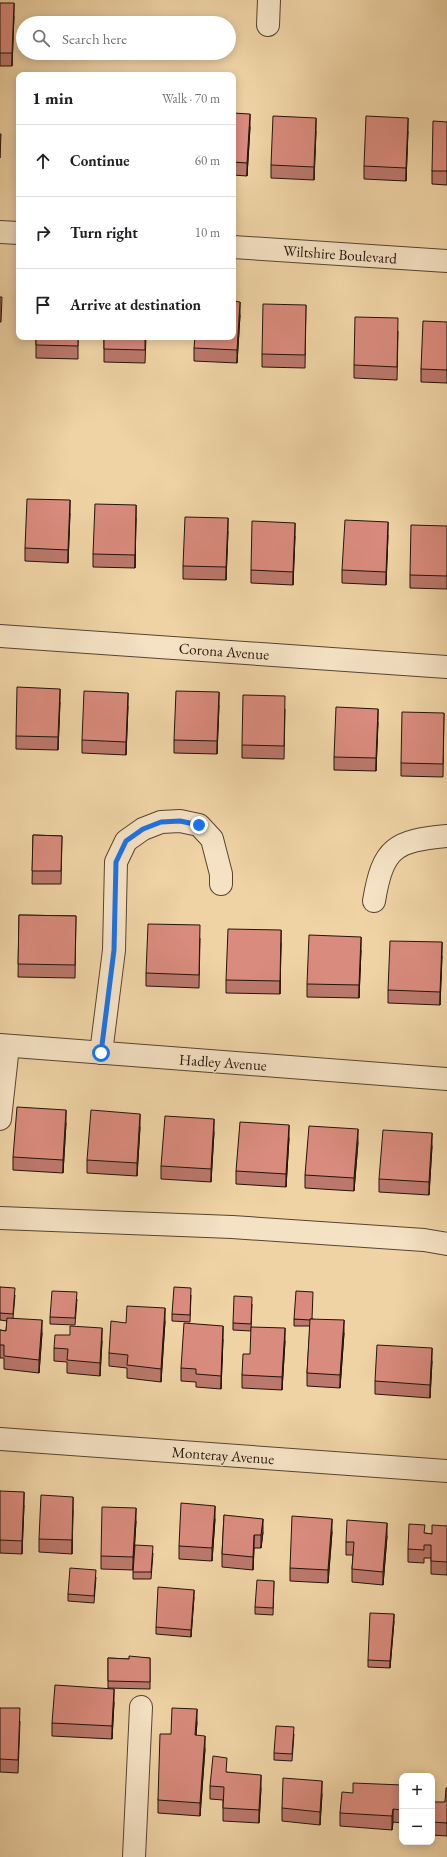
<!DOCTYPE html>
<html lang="en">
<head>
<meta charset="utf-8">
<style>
	body { margin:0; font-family:"EB Garamond",serif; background:#f6f6f6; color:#202124 }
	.controls { position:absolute; right:12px; bottom:12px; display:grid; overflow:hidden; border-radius:8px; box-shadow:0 2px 10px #0003 }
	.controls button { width:36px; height:36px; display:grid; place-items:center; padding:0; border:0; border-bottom:1px solid #e0e0e0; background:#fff; color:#202124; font:20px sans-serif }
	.stop { position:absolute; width:12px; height:12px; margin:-9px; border:3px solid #1a73e8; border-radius:50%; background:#fff }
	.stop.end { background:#1a73e8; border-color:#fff; box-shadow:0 1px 4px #0008 }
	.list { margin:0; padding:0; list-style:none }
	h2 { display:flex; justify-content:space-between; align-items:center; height:52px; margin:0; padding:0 16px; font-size:17px }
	h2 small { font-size:13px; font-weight:400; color:#757577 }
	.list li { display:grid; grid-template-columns:26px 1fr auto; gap:12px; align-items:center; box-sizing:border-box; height:72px; padding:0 16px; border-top:1px solid #e0e0e0 }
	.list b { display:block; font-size:15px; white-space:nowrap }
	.list em { font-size:13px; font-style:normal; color:#757577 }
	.icon { flex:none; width:22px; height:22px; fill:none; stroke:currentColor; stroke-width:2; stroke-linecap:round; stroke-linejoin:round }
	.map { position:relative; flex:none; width:447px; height:1857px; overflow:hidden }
	.search { position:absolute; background:#fff; box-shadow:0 2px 10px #0003; left:16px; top:16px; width:220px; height:44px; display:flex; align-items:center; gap:10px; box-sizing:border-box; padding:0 14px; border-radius:22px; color:#757577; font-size:15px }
	.panel { position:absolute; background:#fff; box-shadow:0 2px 10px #0003; left:16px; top:72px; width:220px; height:268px; border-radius:8px }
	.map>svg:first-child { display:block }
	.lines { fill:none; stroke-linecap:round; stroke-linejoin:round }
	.minor-casing { stroke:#574330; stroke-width:24 }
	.minor { stroke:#f5e2c4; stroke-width:22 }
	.wall { fill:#bb786c; stroke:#241309 }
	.shaded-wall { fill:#986158; stroke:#241309 }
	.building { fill:#d98b7d; stroke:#241309 }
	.route { stroke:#1a73e8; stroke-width:5 }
	.labels { text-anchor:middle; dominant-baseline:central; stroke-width:3; stroke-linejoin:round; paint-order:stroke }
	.street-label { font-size:15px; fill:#241309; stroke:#f5e2c4 }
</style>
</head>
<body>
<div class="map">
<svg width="447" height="1857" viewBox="0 0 447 1857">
	<rect width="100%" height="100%" fill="#efd3a5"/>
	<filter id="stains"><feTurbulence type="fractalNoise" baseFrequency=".005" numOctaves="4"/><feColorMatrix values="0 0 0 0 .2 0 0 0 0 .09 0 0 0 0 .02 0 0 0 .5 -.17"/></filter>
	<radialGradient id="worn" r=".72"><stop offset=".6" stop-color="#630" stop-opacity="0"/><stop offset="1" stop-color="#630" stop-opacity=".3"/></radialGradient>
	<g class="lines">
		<defs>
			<g id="minor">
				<polyline points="268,25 269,0"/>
				<polyline points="0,232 19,233"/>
				<polyline points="233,247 447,261"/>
				<polyline points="0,636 447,667"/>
				<path d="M374,901c9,-54 21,-60 73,-65"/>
				<polyline points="0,1045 447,1079"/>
				<polyline points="101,1053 114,950 116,862 126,841 143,829 161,822 180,821 199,825 212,839 221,874 221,884"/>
				<polyline points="0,1119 8,1046"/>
				<polyline points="0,1218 232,1227 424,1240 447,1244"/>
				<polyline points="0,1439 447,1471"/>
				<polyline points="134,1857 141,1707"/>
			</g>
		</defs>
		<use href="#minor" class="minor-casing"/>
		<use href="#minor" class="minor"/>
	</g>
	<g class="wall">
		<polygon points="0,3 14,16 12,66 0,66"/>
		<polygon points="233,113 250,127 247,176 233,175"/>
		<polygon points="447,122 447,185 432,184 432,171"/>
		<polygon points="316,131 314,180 271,178 271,165"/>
		<polygon points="408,131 406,181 364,179 364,166"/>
		<polygon points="306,305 305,368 262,367 262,354"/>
		<polygon points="240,315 237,363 194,361 194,348"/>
		<polygon points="447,322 447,383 421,382 421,369"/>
		<polygon points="398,331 397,380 354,378 354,365"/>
		<polygon points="36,337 78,337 78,359 36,358"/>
		<polygon points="104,337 146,337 145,363 104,362"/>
		<polygon points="70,513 68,563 25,561 25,548"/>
		<polygon points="136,518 135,568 93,567 93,554"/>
		<polygon points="447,526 447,589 410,588 410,575"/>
		<polygon points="228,531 226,580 183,579 183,566"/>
		<polygon points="388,535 386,585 342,583 342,570"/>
		<polygon points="295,536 293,585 251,583 251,570"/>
		<polygon points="60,702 58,750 16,749 16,736"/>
		<polygon points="219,705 217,754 174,753 174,740"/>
		<polygon points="128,706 126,755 82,753 82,740"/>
		<polygon points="285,709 284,759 242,758 242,745"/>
		<polygon points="444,713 443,777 401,776 401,763"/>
		<polygon points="378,722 376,771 334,770 334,757"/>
		<polygon points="33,835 62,836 61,884 32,884"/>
		<polygon points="19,915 76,916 75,978 18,977"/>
		<polygon points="200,938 199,988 146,986 146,973"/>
		<polygon points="281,943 280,994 226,993 226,980"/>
		<polygon points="361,950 359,998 307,997 307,984"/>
		<polygon points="442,956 440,1005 388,1003 388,990"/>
		<polygon points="66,1123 63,1173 13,1170 13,1157"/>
		<polygon points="140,1127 137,1176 87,1173 87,1160"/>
		<polygon points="214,1132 211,1182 161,1179 161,1166"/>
		<polygon points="289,1138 286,1187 236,1184 236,1171"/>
		<polygon points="358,1142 354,1191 305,1188 305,1175"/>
		<polygon points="432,1146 429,1195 379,1192 379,1179"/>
		<polygon points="0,1287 15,1295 13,1318 42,1333 39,1373 4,1369 4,1358 0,1358 0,1330 6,1331 7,1321 0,1320"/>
		<polygon points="191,1295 190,1322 172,1321 172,1314"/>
		<polygon points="77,1299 75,1325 50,1324 50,1317"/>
		<polygon points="252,1304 251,1331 233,1330 233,1323"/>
		<polygon points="294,1319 313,1319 344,1333 340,1388 307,1386 307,1373 310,1326 294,1326"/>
		<polygon points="165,1321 161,1382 127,1378 127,1368 109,1366 109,1353 126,1323"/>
		<polygon points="223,1339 221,1389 196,1387 196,1382 181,1381 181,1368"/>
		<polygon points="102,1341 100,1376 67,1373 67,1362 54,1361 54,1348"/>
		<polygon points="285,1341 282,1390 242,1388 242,1375 250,1354"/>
		<polygon points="432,1361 430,1398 375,1394 375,1381"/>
		<polygon points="0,1491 24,1505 22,1554 0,1553"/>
		<polygon points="73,1510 72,1554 39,1552 39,1539"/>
		<polygon points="224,1515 263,1532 261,1548 254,1548 253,1570 222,1567 222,1554"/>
		<polygon points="215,1519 212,1561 179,1559 179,1546"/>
		<polygon points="136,1521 133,1570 101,1569 101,1556"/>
		<polygon points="447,1526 447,1575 431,1574 431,1558 424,1558 424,1563 408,1562 408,1549 425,1533 432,1534"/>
		<polygon points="332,1532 328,1583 290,1581 290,1568"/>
		<polygon points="387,1536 383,1585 352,1582 352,1569 353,1555 346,1555 346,1542"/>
		<polygon points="153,1553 151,1579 133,1579 133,1572"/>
		<polygon points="96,1577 94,1603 68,1601 68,1594"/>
		<polygon points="274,1581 273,1615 255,1614 255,1607"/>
		<polygon points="194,1597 191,1637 156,1634 156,1627"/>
		<polygon points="394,1621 390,1668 368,1667 368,1660"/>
		<polygon points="108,1658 129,1659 150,1658 150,1689 108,1688"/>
		<polygon points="114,1702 112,1739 52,1736 52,1723"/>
		<polygon points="0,1708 20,1721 18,1773 0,1772"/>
		<polygon points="197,1722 196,1735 205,1749 200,1816 158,1813 158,1800 171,1734"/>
		<polygon points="294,1734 292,1761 274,1760 274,1753"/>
		<polygon points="227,1772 261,1788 259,1823 223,1821 223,1800 210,1799 210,1786"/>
		<polygon points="402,1785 402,1823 393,1822 392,1830 340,1826 340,1813 353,1793"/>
		<polygon points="447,1788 447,1836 432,1835 432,1810 445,1802"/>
		<polygon points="322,1794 320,1825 282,1821 282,1808"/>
	</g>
	<g class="shaded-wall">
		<polygon points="14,3 14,16 12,66 12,53"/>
		<polygon points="250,114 250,127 247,176 247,163"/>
		<polygon points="316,118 316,131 314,180 314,167"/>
		<polygon points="408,118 408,131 406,181 406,168"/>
		<polygon points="240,302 240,315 237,363 237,350"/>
		<polygon points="70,500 70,513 68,563 68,550"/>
		<polygon points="136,505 136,518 135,568 135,555"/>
		<polygon points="228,518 228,531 226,580 226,567"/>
		<polygon points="388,522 388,535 386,585 386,572"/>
		<polygon points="295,523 295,536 293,585 293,572"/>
		<polygon points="60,689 60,702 58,750 58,737"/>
		<polygon points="219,692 219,705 217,754 217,741"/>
		<polygon points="128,693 128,706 126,755 126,742"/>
		<polygon points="378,709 378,722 376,771 376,758"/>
		<polygon points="281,930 281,943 280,994 280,981"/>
		<polygon points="361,937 361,950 359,998 359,985"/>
		<polygon points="442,942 442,956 440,1005 440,992"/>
		<polygon points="66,1110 66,1123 63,1173 63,1160"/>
		<polygon points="140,1114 140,1127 137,1176 137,1163"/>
		<polygon points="214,1119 214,1132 211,1182 211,1169"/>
		<polygon points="289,1125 289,1138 286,1187 286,1174"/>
		<polygon points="358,1129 358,1142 354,1191 354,1178"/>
		<polygon points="432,1133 432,1146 429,1195 429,1182"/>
		<polygon points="165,1308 165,1321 161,1382 161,1369"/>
		<polygon points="42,1320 42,1333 39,1373 39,1360"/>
		<polygon points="344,1320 344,1333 340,1388 340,1375"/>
		<polygon points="223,1326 223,1339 221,1389 221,1376"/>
		<polygon points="102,1328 102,1341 100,1376 100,1363"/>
		<polygon points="285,1328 285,1341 282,1390 282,1377"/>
		<polygon points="432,1348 432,1361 430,1398 430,1385"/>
		<polygon points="24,1492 24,1505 22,1554 22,1541"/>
		<polygon points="73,1497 73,1510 72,1554 72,1540"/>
		<polygon points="215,1506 215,1519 212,1561 212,1548"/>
		<polygon points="136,1508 136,1521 133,1570 133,1557"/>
		<polygon points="263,1519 263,1532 261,1548 261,1535"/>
		<polygon points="332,1519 332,1532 328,1583 328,1570"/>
		<polygon points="387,1523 387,1536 383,1585 383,1572"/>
		<polygon points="254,1535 254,1548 253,1570 253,1557"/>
		<polygon points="194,1590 194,1597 191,1637 191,1630"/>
		<polygon points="394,1614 394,1621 390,1668 390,1661"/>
		<polygon points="114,1689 114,1702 112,1739 112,1726"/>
		<polygon points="197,1709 197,1722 195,1748 195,1735"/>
		<polygon points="205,1736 205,1749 200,1816 200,1803"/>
		<polygon points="261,1775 261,1788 259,1823 259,1810"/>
		<polygon points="322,1781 322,1794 320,1825 320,1812"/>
		<polygon points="393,1809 393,1822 392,1830 392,1816"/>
	</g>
	<g class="building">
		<polygon points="0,3 14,3 12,53 0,53"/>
		<polygon points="233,113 250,114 247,163 233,162"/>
		<polygon points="273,116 316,118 314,167 271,165"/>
		<polygon points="366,116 408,118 406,168 364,166"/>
		<polygon points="433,121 447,122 447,171 432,171"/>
		<polygon points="0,134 1,134 0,158"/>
		<polygon points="0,297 2,297 1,322 0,322"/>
		<polygon points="233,301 240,302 237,350 194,348 195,337 233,337"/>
		<polygon points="263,304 306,305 305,355 262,354"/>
		<polygon points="355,317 398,318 397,367 354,365"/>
		<polygon points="423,321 447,322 447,370 421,369"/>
		<polygon points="36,337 78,337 78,346 36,345"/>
		<polygon points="104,337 145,337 145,350 104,349"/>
		<polygon points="27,499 70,500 68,550 25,548"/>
		<polygon points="95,504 136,505 135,555 93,554"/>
		<polygon points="185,517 228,518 226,567 183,566"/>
		<polygon points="345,520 388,522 386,572 342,570"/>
		<polygon points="252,521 295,523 293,572 251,570"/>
		<polygon points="411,525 447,526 447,576 410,575"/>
		<polygon points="17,687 60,689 58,737 16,736"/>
		<polygon points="84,691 128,693 126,742 82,740"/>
		<polygon points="176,691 219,692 217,741 174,740"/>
		<polygon points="243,695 285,696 284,746 242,745"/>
		<polygon points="336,707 378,709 376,758 334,757"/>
		<polygon points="402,712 444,713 443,764 401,763"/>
		<polygon points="33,835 62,836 61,871 32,871"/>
		<polygon points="19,915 76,916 75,965 18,964"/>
		<polygon points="148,924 200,925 199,975 146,973"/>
		<polygon points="228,929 281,930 280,981 226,980"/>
		<polygon points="309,935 361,937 359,985 307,984"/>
		<polygon points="390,941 442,942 440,992 388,990"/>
		<polygon points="17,1107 66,1110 63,1160 13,1157"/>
		<polygon points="91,1110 140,1114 137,1163 87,1160"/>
		<polygon points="165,1116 214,1119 211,1169 161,1166"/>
		<polygon points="240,1122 289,1125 286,1174 236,1171"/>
		<polygon points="309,1126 358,1129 354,1178 305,1175"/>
		<polygon points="383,1130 432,1133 429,1182 379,1179"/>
		<polygon points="0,1287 15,1288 13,1314 0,1313"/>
		<polygon points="174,1287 191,1288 190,1315 172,1314"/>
		<polygon points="52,1291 77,1292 75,1318 50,1317"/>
		<polygon points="296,1291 313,1292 312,1319 310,1319 310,1320 294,1319"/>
		<polygon points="234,1296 252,1297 251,1324 233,1323"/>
		<polygon points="127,1306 165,1308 161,1369 127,1365 128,1355 109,1353 111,1321 126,1323"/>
		<polygon points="7,1318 42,1320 39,1360 4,1356 4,1345 0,1345 0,1330 6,1331"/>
		<polygon points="310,1319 344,1320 340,1375 307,1373"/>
		<polygon points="184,1323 223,1326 221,1376 196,1374 196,1369 181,1368"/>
		<polygon points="70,1326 102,1328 100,1363 67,1360 68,1349 54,1348 55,1335 70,1335"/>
		<polygon points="251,1327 285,1328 282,1377 242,1375 243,1354 250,1354"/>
		<polygon points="377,1345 432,1348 430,1385 375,1381"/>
		<polygon points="0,1491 24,1492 22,1541 0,1540"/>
		<polygon points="41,1495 73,1497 72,1540 39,1539"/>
		<polygon points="181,1503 215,1506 212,1548 179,1546"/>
		<polygon points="102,1507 136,1508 133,1557 101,1556"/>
		<polygon points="224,1515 263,1519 261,1535 254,1535 253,1557 222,1554"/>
		<polygon points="292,1516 332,1519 328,1570 290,1568"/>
		<polygon points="347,1520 387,1523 383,1572 352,1569 354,1542 346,1542"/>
		<polygon points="409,1524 425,1525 424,1533 432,1534 432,1525 447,1526 447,1562 431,1561 431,1545 424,1545 424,1550 408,1549"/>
		<polygon points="135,1545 153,1546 151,1572 133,1572"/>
		<polygon points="70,1568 96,1570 94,1596 68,1594"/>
		<polygon points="257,1580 274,1581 273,1608 255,1607"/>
		<polygon points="158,1587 194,1590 191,1630 156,1627"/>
		<polygon points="370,1613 394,1614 390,1661 368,1660"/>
		<polygon points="129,1656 150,1658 150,1682 108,1681 108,1658 129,1659"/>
		<polygon points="55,1685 114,1689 112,1726 52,1723"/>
		<polygon points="0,1708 20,1708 18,1760 0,1759"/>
		<polygon points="172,1708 197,1709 195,1735 205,1736 200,1803 158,1800 160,1734 171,1734"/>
		<polygon points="276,1726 294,1727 292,1754 274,1753"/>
		<polygon points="213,1756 227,1758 226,1772 261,1775 259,1810 223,1808 224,1787 210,1786"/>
		<polygon points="283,1778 322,1781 320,1812 282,1808"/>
		<polygon points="353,1783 402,1785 402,1810 393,1809 392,1816 340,1813 342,1792 353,1793"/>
		<polygon points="446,1788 447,1788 447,1823 432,1822 432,1802 445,1802"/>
	</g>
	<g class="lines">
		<polyline class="route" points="101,1053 114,950 116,862 126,841 143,829 161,822 180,821 199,825"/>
	</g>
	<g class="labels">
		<g class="street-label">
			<text transform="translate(340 254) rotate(4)">Wiltshire Boulevard</text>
			<text transform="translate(224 651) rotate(4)">Corona Avenue</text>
			<text transform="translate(223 1062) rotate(4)">Hadley Avenue</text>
			<text transform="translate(223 1455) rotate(4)">Monteray Avenue</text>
		</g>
	</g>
	<rect width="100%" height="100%" filter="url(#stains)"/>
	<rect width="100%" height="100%" fill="url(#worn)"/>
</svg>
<div class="controls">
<button>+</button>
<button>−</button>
</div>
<div class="stop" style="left:101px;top:1053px"></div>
<div class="stop end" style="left:199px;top:825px"></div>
<div class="search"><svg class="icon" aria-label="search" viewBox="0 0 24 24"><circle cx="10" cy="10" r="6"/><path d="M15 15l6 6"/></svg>Search here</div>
<section class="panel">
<h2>1 min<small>Walk · 70 m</small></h2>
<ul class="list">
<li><svg class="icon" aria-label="ahead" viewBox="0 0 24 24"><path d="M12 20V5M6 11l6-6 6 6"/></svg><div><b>Continue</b></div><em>60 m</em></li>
<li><svg class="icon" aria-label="right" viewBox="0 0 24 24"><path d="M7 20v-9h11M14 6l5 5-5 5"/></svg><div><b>Turn right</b></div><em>10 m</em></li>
<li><svg class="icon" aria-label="arrive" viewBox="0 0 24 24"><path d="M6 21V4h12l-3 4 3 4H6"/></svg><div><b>Arrive at destination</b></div></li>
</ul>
</section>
</div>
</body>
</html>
